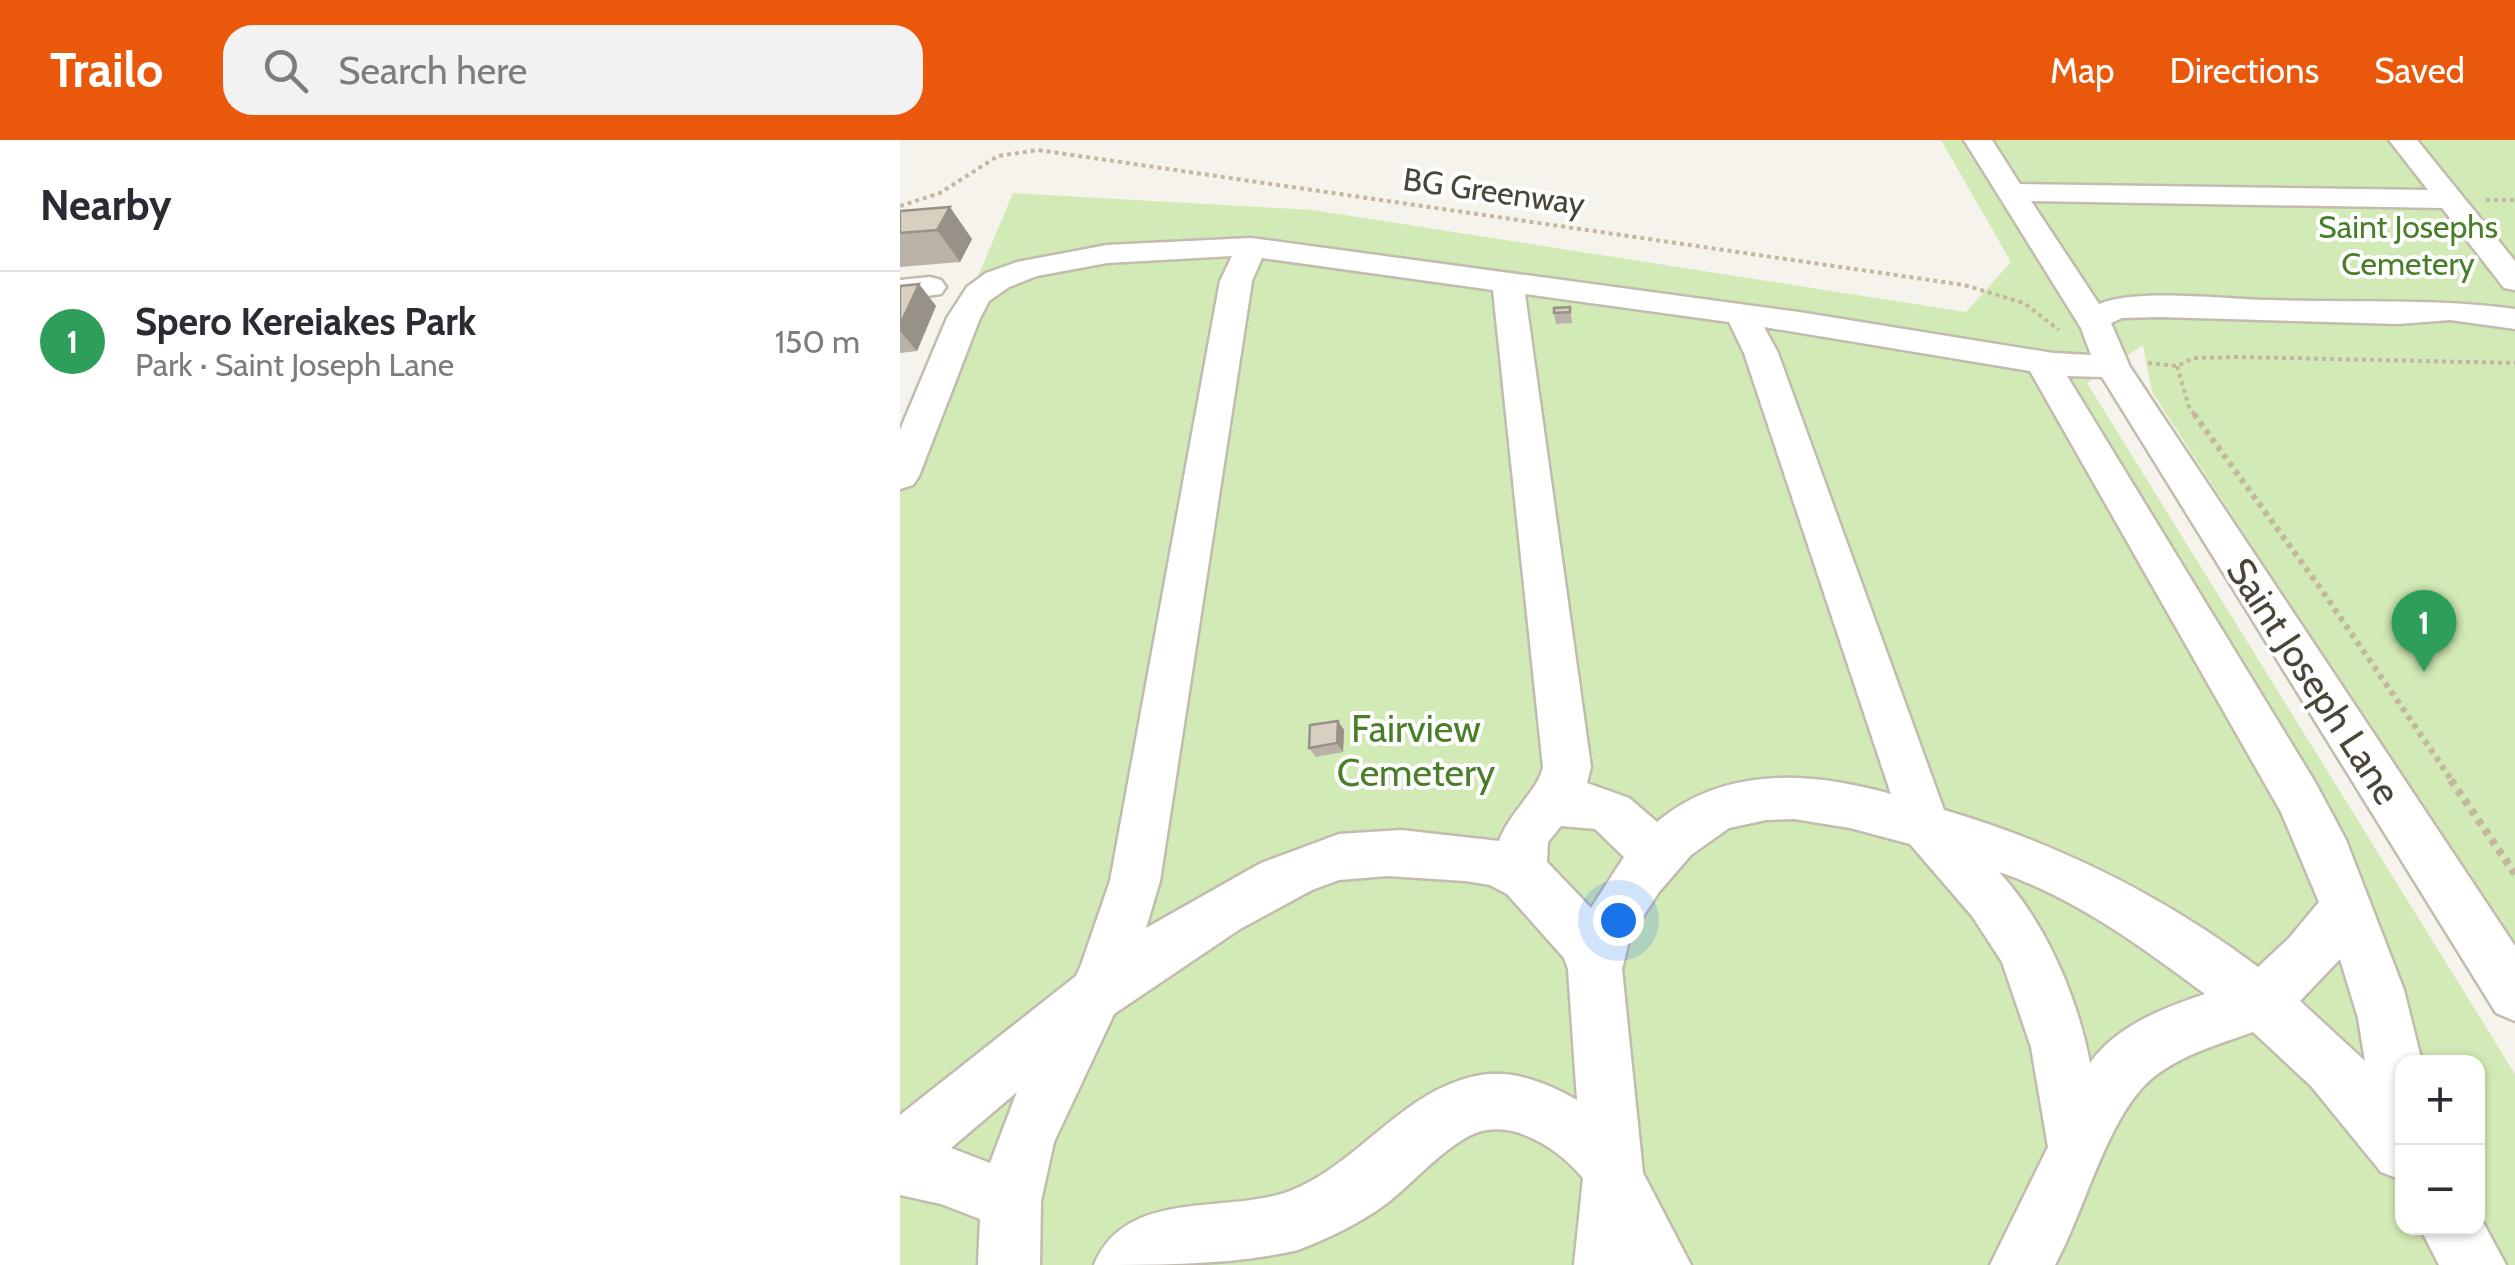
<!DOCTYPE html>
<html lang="en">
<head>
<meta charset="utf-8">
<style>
	body { margin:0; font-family:Cabin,sans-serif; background:#f2f2f3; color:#2b2b33 }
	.controls { position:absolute; right:30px; bottom:30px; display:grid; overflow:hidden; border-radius:20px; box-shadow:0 2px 8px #0004 }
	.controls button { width:90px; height:90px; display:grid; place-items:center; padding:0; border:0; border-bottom:2px solid #e1e1e2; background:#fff; color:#2b2b33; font:50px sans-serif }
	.you { position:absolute; left:718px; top:780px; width:35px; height:35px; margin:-25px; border:8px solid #fff; border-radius:50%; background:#1a73e8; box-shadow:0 0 0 15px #1a73e833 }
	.badge { display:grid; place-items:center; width:65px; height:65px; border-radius:50%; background:#ea580c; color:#fff; font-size:32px; font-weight:700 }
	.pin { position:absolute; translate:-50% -82px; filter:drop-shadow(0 2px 5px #0008) }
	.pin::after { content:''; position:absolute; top:52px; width:35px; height:30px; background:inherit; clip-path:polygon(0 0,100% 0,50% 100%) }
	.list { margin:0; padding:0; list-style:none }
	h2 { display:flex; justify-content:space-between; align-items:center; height:130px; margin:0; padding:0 40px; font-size:42px }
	h2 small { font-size:32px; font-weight:400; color:#7c7c81 }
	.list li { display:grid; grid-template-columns:65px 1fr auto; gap:30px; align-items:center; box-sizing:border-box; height:140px; padding:0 40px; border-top:2px solid #e1e1e2 }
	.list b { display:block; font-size:38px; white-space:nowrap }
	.list p { margin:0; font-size:32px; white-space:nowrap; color:#7c7c81 }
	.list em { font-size:32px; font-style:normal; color:#7c7c81 }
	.icon { flex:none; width:55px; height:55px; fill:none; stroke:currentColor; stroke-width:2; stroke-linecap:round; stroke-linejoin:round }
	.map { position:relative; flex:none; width:1615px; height:1125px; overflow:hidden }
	header { display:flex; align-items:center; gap:60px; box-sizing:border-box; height:140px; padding:0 50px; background:#ea580c; color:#fff }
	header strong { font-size:48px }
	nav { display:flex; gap:55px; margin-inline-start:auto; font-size:35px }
	.search { width:700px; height:90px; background:#f2f2f3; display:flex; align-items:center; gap:25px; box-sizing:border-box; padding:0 35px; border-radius:30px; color:#7c7c81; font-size:38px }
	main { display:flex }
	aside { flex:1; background:#fff }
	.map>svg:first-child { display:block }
	.green { fill:#d2eab5; fill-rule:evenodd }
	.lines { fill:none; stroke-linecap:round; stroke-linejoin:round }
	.minor-casing { stroke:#c2bbae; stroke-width:5 }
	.path-far2 { stroke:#c4b79f; stroke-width:4; stroke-dasharray:4 4; stroke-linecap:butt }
	.path-far1 { stroke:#c4b79f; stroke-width:6; stroke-dasharray:5 5; stroke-linecap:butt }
	.path { stroke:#c4b79f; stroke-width:8; stroke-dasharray:6 6; stroke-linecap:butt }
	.minor { fill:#fff; fill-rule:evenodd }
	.wall { fill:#bab2a6 }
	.shaded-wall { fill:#979187 }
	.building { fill:#d8cfc1; stroke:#979187; stroke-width:2.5 }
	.labels { text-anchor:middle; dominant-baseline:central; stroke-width:8; stroke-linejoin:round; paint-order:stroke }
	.far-street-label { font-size:32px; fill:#4b4439; stroke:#fff }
	.far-park-label { font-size:32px; fill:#4a7f2a; stroke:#fff }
	.street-label { font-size:38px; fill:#4b4439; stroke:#fff }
	.park-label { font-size:38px; fill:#4a7f2a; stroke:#fff }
</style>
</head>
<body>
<header>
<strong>Trailo</strong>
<div class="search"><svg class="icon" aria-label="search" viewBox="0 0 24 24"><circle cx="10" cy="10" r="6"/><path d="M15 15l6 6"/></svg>Search here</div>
<nav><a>Map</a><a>Directions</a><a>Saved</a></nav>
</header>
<main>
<aside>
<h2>Nearby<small></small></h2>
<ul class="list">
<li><span class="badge" style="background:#2e9e5b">1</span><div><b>Spero Kereiakes Park</b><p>Park · Saint Joseph Lane</p></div><em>150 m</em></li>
</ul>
</aside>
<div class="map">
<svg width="1615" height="1125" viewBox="0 0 1615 1125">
	<rect width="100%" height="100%" fill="#f6f3ec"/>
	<path class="green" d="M1041,0h574v812l-363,-560 -9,-47 -56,38 428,691v191h-1615v-802l113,-270 300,17 653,102 45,-50zM1502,922h76v166h-76z"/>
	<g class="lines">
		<defs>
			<g id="minor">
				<path d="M1064,0h28l28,44 408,6 -39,-50h28l98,121v29l-11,-2 -62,-80 -411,-7 68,103c37,-16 126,-5 169,-4 83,3 165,-2 247,9v20l-65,-9 -52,4 -238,-7 -38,1 -11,5 19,44 385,579v75l-19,-8 -394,-636 -35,-1 248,406 31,58 58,150 18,72h-20v118l-21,-8 -70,-86 -58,-54c-34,12 -69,22 -98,44 -47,36 -70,135 -100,189h-65l58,-118 -17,-100 -29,-85 -30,-46 -62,-72 -60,-16 -56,-9 -28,1 -37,8 -38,27 -32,37 -29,45 -8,32 21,204 48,92h-117l9,-87c-25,-30 -74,-63 -114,-42 -31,17 -55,46 -83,68 -26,19 -57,34 -88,46 -63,15 -138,15 -204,15 32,-78 133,-50 196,-74 69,-27 112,-100 186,-115 35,-8 71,7 101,24l-9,-131 -4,-11 -57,-64 -17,-9 -25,-4 -77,-5 -49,4 -27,10 -72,39 -126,85 -60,128 -13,59 -1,64h-62l2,-46 -39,-15 -41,-9v-80l176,-139 5,-11 29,-84 110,-600 12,-25 -125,7 -70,13 -28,11 -20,14 -9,17 -61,158 -6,9 -13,4v-59l47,-112 20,-31 19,-14 31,-11 90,-17 144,-7 548,74 254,41 38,2 -10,-27zM362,118l231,32 50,477c-4,22 -34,46 -44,74l-98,-11 -62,4 -78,29 -115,65 14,-47 92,-600zM625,154l204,28 15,31 147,441c-80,-22 -166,-29 -234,28l-28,-24 -42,-15 4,-16zM864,187l266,44 251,441 38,90 -30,36 -31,29c-96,-72 -199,-123 -314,-157l-166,-457zM661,686l34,3 29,28 -33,51 -44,-46 1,-20zM1099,732c75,25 143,75 206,122 -42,14 -89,32 -115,69 -13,-67 -44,-140 -91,-191zM1440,819l18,59 7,43 -65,-60zM117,952l-27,71 -39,-15z"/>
				<polygon points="30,137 41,140 46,147 41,154 0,160 0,140"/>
				<polygon points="1578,1073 1606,1125 1539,1125 1520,1088 1578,1088"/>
			</g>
		</defs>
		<use href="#minor" class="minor-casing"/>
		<g class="path-far2">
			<polyline points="1586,60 1615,60"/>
			<polyline points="0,66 40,53 98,16 138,10 1064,145 1124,163 1159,190"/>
			<polyline points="1248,223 1277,226 1294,218 1339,217 1615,223"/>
			<polyline points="1277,226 1289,267 1296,277"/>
		</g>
		<polyline class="path-far1" points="1294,274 1421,449 1553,642"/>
		<polyline class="path" points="1551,640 1615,734"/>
		<use href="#minor" class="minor"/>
	</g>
	<g class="wall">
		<polygon points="0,71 72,99 60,122 0,127"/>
		<polygon points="19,144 36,166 17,211 0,213 0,146"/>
		<polygon points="670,167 672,183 656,184 654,173"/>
		<polygon points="438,581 444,590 443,612 416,617 409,608"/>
	</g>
	<g class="shaded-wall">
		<polygon points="50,67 72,99 60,122 37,90"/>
		<polygon points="19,144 36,166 17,211 0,191 0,185"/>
		<polygon points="438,581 444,590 443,612 437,603"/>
	</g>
	<g class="building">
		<polygon points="50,67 37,90 0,93 0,71"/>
		<polygon points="19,144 0,185 0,146"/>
		<polygon points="670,167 670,172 654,173 654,168"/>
		<polygon points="438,581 437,603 409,608 410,585"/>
	</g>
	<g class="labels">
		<g class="far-street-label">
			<text transform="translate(594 51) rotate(8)">BG Greenway</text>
		</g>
		<g class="far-park-label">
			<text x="1508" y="86">Saint Josephs<tspan x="1508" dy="37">Cemetery</tspan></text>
		</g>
		<g class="street-label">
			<text transform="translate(1414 541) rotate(57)">Saint Joseph Lane</text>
		</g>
		<g class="park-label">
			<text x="516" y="588">Fairview<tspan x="516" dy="44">Cemetery</tspan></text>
		</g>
	</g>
</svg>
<div class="controls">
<button>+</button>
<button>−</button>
</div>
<div class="you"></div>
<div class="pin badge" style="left:1524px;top:532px;background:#2e9e5b">1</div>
</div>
</main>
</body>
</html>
